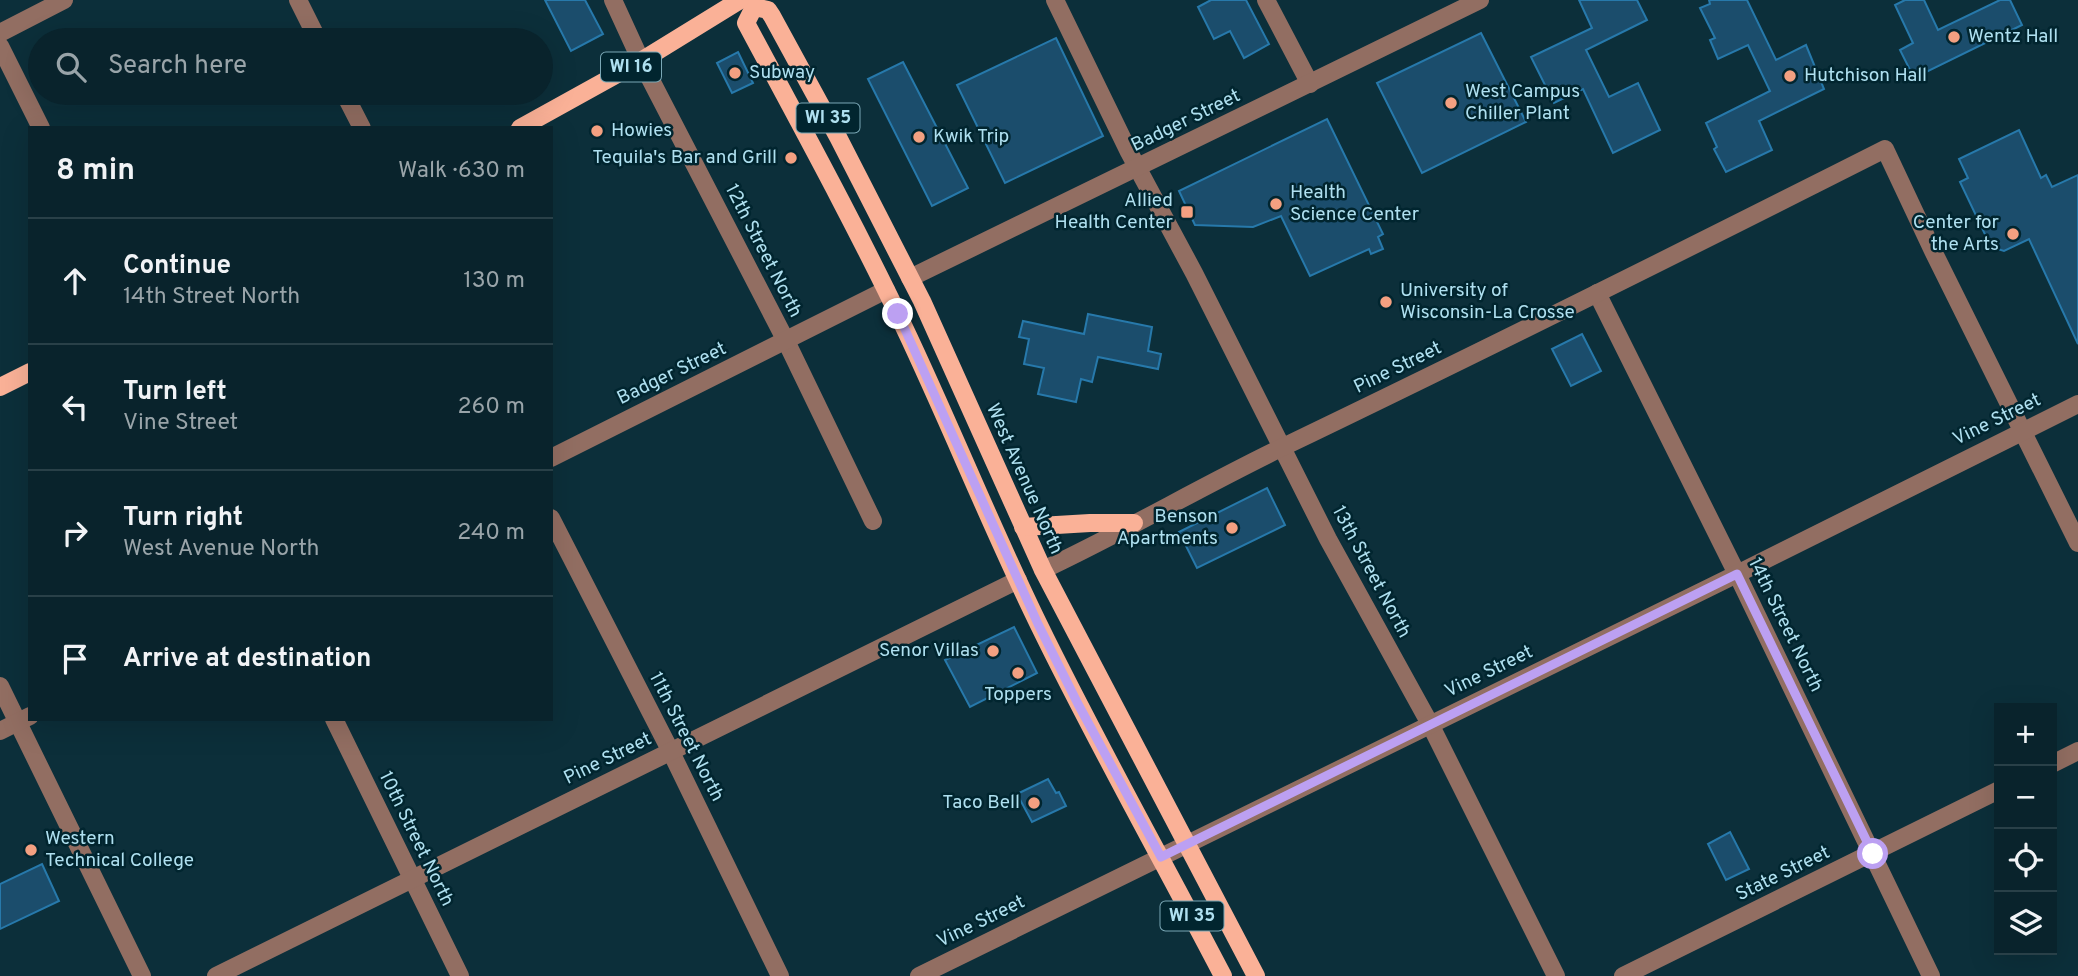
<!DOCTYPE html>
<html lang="en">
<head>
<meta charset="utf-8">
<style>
	body { margin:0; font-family:Overpass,sans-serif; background:#172f38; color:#f1f3f6 }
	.controls { position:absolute; right:21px; bottom:21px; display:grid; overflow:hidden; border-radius:0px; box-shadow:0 7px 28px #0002 }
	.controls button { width:63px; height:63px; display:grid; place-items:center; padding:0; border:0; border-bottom:2px solid #294048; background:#09232c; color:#f1f3f6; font:35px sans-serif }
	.stop { position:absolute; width:21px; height:21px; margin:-16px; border:5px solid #bca0f2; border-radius:50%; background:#fff }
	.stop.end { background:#bca0f2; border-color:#fff; box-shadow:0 2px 7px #0008 }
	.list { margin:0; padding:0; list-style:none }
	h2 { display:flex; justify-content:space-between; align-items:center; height:91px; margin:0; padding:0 28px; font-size:30px }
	h2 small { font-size:23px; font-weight:400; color:#99a4a9 }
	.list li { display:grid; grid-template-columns:46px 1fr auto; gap:21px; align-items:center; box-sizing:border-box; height:126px; padding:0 28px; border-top:2px solid #294048 }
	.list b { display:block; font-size:26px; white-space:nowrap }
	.list p { margin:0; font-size:23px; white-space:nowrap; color:#99a4a9 }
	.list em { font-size:23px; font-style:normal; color:#99a4a9 }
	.icon { flex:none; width:38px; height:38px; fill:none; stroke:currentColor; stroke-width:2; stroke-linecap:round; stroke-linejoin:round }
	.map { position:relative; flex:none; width:2078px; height:976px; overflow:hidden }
	.search { position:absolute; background:#09232c; box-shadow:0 7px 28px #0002; left:28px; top:28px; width:525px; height:77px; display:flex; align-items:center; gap:18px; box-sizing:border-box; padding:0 24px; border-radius:38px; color:#99a4a9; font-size:26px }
	.panel { position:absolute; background:#09232c; box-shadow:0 7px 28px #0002; left:28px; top:126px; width:525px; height:595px; border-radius:0px }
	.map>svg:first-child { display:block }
	.building { fill:#1b4d6c; stroke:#2779ab; stroke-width:2 }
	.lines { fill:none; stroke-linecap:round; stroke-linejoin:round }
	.minor { stroke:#926e62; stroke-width:18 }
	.major { stroke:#fab197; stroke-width:18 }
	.route { stroke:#bca0f2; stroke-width:9 }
	.poi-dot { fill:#f3a081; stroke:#01252f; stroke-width:2.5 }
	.labels { text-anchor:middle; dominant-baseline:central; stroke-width:5; stroke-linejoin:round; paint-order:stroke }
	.shield { fill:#01252f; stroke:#7ba8b6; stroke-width:2 }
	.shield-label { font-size:18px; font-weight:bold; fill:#afe0f0 }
	.poi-label { font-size:19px; fill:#afe0f0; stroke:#01252f; text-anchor:start }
	.street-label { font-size:19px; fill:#afe0f0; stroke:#01252f }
</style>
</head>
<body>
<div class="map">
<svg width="2078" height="976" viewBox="0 0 2078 976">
	<rect width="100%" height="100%" fill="#0c2f3a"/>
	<g class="building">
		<polygon points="545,0 585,0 603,34 571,51"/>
		<polygon points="1211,0 1246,0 1269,44 1244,58 1230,31 1214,39 1198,7"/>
		<polygon points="1579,0 1637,0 1647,20 1586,50 1609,97 1638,83 1660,130 1613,153 1583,89 1554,103 1531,57 1592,28"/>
		<polygon points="1709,0 1747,0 1776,60 1806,45 1824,89 1759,121 1772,150 1726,172 1714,149 1717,147 1706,123 1770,91 1748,45 1718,59 1710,40 1715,38 1700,8 1710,4"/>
		<polygon points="1905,0 1924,0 1938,30 2000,0 2010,0 2022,25 1914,78 1900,50 1913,43 1895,5"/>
		<polygon points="1481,33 1526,122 1422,173 1377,83"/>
		<polygon points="1056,38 1103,136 1005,183 957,85"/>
		<polygon points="738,52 753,83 732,93 717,63"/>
		<polygon points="903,62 968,188 932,206 868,79"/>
		<polygon points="1327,119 1383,234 1378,237 1383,249 1371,254 1369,249 1310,276 1281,216 1253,227 1195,225 1179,191"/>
		<polygon points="2019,130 2041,178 2046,175 2052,187 2078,175 2078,344 2029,239 2004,251 1991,247 1960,182 1968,178 1959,159"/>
		<polygon points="1088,314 1152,327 1148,351 1161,354 1158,369 1098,357 1092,382 1081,379 1076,402 1038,394 1044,368 1024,364 1029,339 1019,337 1023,321 1084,334"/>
		<polygon points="1582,334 1601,371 1571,386 1552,349"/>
		<polygon points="1267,488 1285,525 1197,568 1179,532"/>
		<polygon points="1014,627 1037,673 970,707 945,660"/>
		<polygon points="1048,779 1056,793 1059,792 1066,806 1032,822 1017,794"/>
		<polygon points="1730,832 1749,869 1726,880 1708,844"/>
		<polygon points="42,864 59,901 0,929 0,884"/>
	</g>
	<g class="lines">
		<g class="minor">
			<polyline points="298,0 318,40"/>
			<polyline points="613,0 641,61 786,341 873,521"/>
			<polyline points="1055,0 1129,152 1194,273 1328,539 1430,724 1556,976"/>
			<polyline points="1266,0 1310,84"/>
			<polyline points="0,33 64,0"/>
			<polyline points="0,46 41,128"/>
			<polyline points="344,93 362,128"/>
			<polyline points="910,278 1480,0"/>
			<polyline points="1597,293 1737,574 1931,976"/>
			<polyline points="551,458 886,290"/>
			<polyline points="551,518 671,752 780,976"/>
			<path d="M1043,570c81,-38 159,-84 240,-123 202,-97 402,-197 602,-298l48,102 145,292"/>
			<polyline points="0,686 142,976"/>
			<polyline points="334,719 460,976"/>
			<polyline points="0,731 30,716"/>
			<polyline points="2052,764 2078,751"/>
			<polyline points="216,976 1018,580"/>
			<polyline points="919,976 1737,574 2078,404"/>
			<polyline points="1623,976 1999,790"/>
		</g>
		<g class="major">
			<polyline points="749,0 754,7 768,10 772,16 838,137 922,301 1043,570 1256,976"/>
			<path d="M754,7l-8,16c54,101 109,201 158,304 47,99 87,200 135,298 58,119 123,234 184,351"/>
			<polyline points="520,128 641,61 740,0"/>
			<polyline points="0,387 30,372"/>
			<polyline points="1023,527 1090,523 1134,523"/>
		</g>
	</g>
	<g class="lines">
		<polyline class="route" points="898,314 1038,624 1078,704 1161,857 1737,574 1873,854"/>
	</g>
	<g class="poi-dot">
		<circle cx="1954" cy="37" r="7"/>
		<circle cx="735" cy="73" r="7"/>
		<circle cx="1790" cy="76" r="7"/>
		<circle cx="1451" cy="103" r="7"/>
		<circle cx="597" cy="131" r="7"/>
		<circle cx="919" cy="137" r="7"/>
		<circle cx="791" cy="158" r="7"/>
		<circle cx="1276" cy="204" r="7"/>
		<rect x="1180" y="205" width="14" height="14" rx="3.5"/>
		<circle cx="2013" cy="234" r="7"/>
		<circle cx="1386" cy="302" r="7"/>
		<circle cx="1232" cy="528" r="7"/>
		<circle cx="993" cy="651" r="7"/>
		<circle cx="1018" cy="673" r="7"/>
		<circle cx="1034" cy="803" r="7"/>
		<circle cx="31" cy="850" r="7"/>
	</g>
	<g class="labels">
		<g class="shield">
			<rect x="601" y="52.5" width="60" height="29" rx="5"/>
			<rect x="796.5" y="103.5" width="63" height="29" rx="5"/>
			<rect x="1160.5" y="901.5" width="63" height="29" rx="5"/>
		</g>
		<g class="shield-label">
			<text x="631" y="67">WI 16</text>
			<text x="828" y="118">WI 35</text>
			<text x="1192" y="916">WI 35</text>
		</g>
		<g class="poi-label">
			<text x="1968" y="37">Wentz Hall</text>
			<text x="749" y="73">Subway</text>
			<text x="1804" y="76">Hutchison Hall</text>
			<text x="1465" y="92">West Campus<tspan x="1465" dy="22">Chiller Plant</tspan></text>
			<text x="611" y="131">Howies</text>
			<text x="933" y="137">Kwik Trip</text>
			<text x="777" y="158" text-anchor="end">Tequila's Bar and Grill</text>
			<text x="1290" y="193">Health<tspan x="1290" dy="22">Science Center</tspan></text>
			<text x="1173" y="201" text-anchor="end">Allied<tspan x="1173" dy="22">Health Center</tspan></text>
			<text x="1999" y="223" text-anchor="end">Center for<tspan x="1999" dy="22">the Arts</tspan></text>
			<text x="1400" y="291">University of<tspan x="1400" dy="22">Wisconsin-La Crosse</tspan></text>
			<text x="1218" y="517" text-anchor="end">Benson<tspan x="1218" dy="22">Apartments</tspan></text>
			<text x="979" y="651" text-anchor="end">Senor Villas</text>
			<text x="1018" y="695" text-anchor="middle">Toppers</text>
			<text x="1020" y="803" text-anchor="end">Taco Bell</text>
			<text x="45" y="839">Western<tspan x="45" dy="22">Technical College</tspan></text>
		</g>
		<g class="street-label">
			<text transform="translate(1186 121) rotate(-26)">Badger Street</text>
			<text transform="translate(763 251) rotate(63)">12th Street North</text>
			<text transform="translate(1398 368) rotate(-26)">Pine Street</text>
			<text transform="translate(672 374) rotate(-26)">Badger Street</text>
			<text transform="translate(1997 420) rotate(-26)">Vine Street</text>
			<text transform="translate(1024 479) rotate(66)">West Avenue North</text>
			<text transform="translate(1371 572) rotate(62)">13th Street North</text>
			<text transform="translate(1785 625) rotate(64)">14th Street North</text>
			<text transform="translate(1489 672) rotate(-26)">Vine Street</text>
			<text transform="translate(686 737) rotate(63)">11th Street North</text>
			<text transform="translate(608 759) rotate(-26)">Pine Street</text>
			<text transform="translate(416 839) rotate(64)">10th Street North</text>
			<text transform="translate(1783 874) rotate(-26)">State Street</text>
			<text transform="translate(981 922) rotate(-26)">Vine Street</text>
		</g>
	</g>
</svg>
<div class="controls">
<button>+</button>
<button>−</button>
<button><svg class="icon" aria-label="locate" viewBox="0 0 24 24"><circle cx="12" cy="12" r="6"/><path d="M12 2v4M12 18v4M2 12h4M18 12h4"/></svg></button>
<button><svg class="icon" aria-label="layers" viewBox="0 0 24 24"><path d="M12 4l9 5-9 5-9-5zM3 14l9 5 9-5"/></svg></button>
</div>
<div class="stop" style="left:1873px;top:854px"></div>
<div class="stop end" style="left:898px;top:314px"></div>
<div class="search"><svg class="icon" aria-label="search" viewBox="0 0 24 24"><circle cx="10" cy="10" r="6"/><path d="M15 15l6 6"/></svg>Search here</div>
<section class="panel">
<h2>8 min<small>Walk · 630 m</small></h2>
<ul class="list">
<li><svg class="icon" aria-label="ahead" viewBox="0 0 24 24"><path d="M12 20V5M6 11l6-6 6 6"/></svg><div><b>Continue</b><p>14th Street North</p></div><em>130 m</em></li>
<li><svg class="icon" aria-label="left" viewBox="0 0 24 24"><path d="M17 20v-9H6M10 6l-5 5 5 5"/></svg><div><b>Turn left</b><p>Vine Street</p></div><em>260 m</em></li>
<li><svg class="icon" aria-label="right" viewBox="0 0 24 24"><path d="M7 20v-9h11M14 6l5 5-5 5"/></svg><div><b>Turn right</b><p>West Avenue North</p></div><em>240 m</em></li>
<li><svg class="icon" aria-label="arrive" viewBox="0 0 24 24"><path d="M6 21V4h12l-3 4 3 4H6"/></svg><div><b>Arrive at destination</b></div></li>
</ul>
</section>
</div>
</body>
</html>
